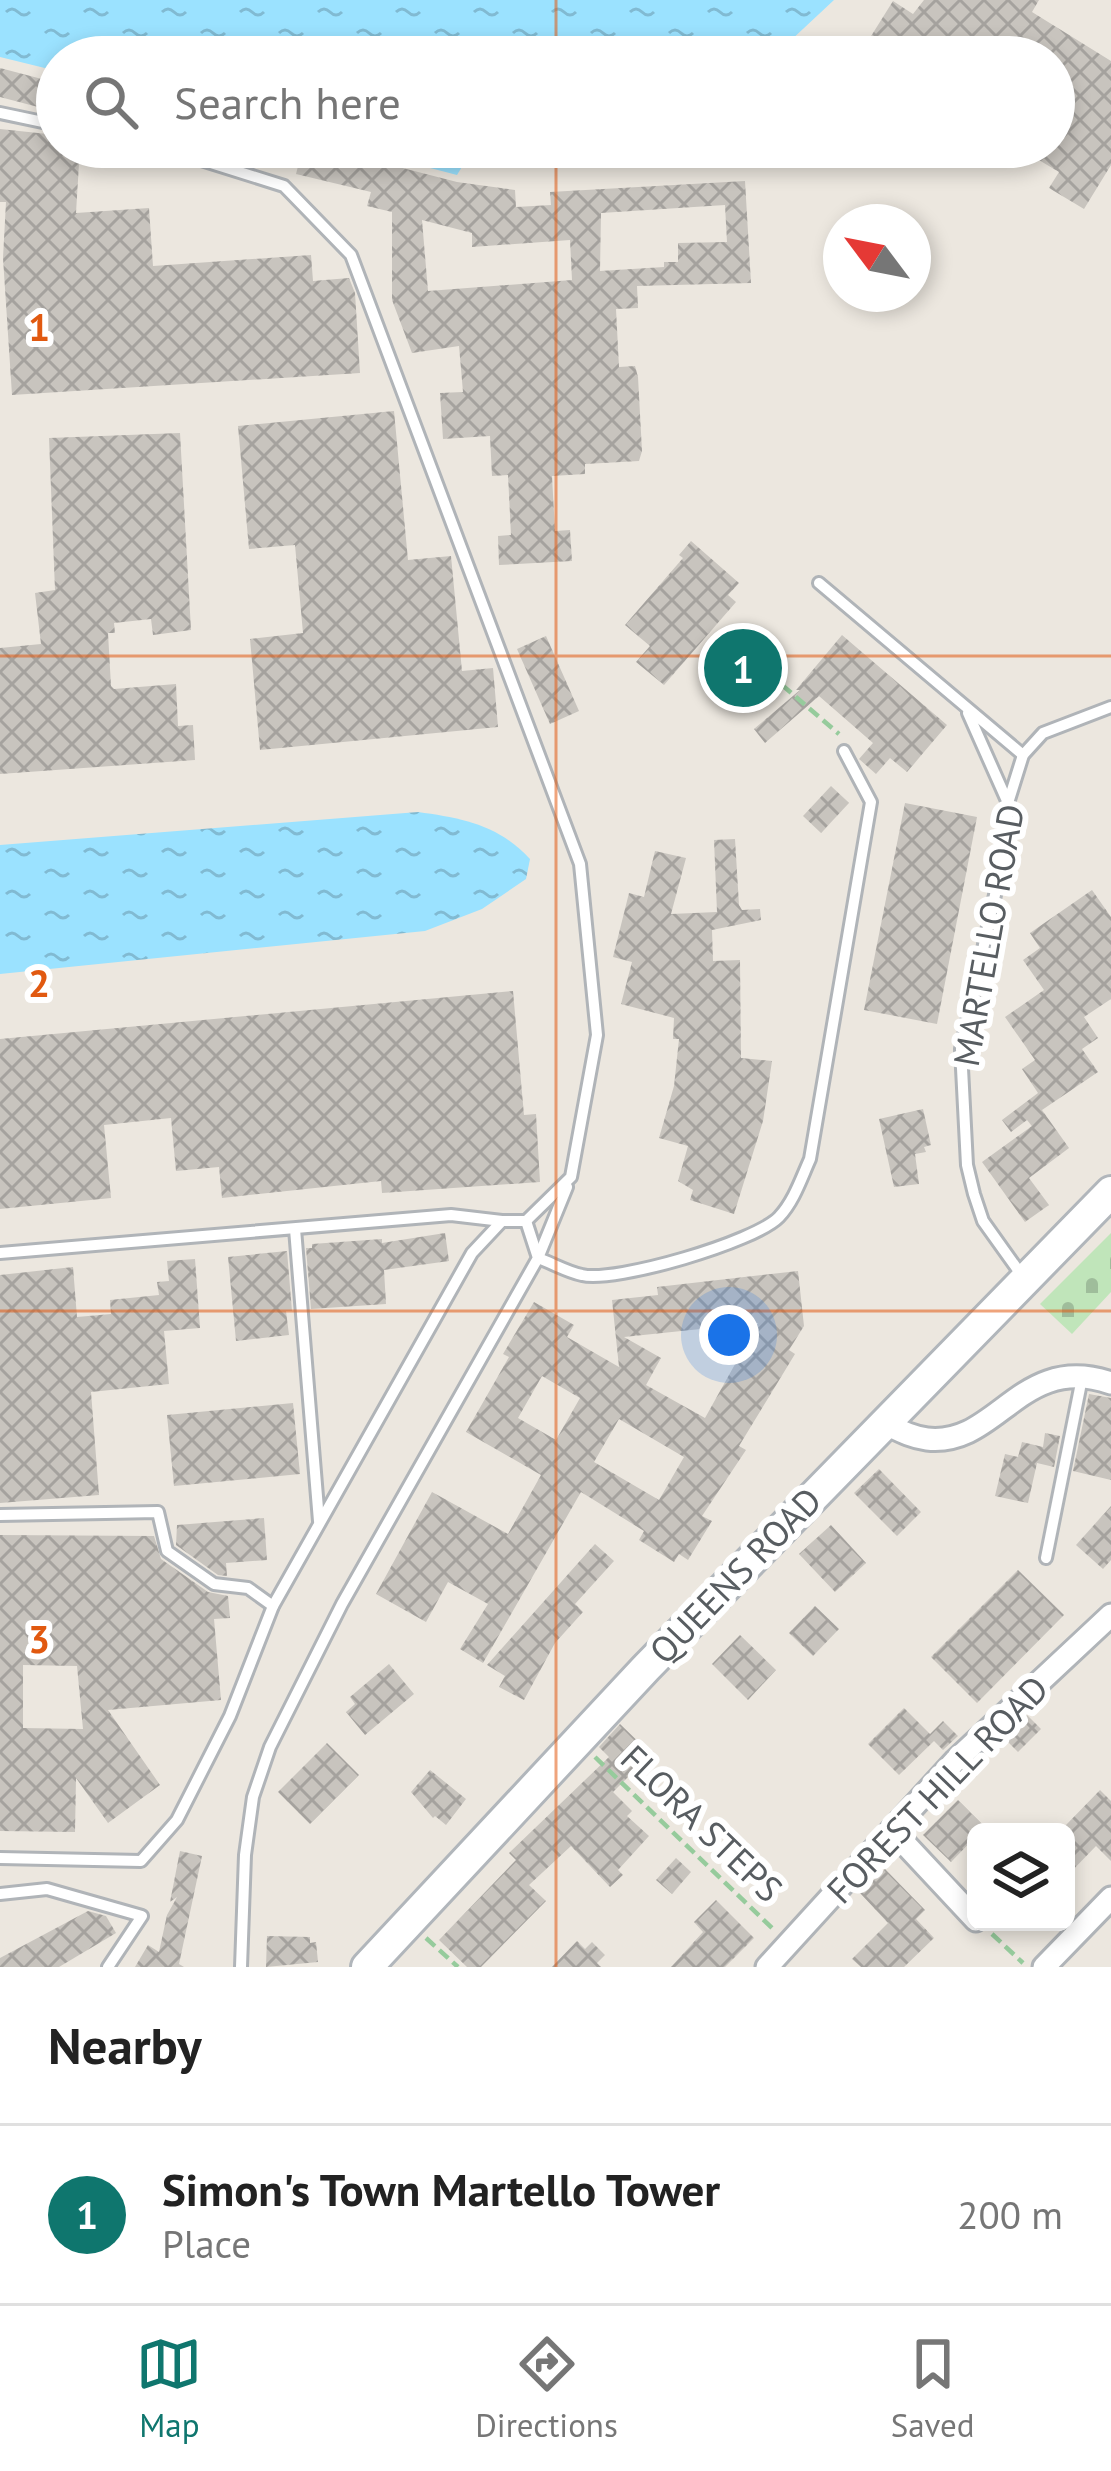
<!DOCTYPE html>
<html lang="en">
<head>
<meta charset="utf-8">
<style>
	body { margin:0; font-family:"PT Sans",sans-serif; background:#f6f6f6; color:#222 }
	.controls { position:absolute; right:36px; bottom:36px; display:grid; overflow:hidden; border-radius:18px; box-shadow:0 6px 18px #0003 }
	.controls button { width:108px; height:108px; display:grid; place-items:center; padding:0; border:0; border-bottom:3px solid #e0e0e0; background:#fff; color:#222; font:60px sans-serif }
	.compass { position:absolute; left:823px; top:204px; width:108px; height:108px; border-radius:50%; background:#fff; box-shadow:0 6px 18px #0003; rotate:302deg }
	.you { position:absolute; left:729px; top:1335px; width:42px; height:42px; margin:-30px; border:9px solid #fff; border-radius:50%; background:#1a73e8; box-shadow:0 0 0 18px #1a73e833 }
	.badge { display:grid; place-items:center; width:78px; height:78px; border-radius:50%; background:#0f766e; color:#fff; font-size:39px; font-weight:700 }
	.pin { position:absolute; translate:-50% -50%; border:6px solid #fff; box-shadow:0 3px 12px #0006 }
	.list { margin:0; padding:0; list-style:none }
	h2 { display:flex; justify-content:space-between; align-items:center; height:156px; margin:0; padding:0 48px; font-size:51px }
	h2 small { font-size:39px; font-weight:400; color:#767676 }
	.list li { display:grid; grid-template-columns:78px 1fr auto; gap:36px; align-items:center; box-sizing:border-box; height:180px; padding:0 48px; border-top:3px solid #e0e0e0 }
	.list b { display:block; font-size:45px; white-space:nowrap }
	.list p { margin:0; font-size:39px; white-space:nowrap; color:#767676 }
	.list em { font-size:39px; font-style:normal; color:#767676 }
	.icon { flex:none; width:66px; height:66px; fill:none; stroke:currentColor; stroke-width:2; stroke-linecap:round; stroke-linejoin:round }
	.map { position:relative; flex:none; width:1111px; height:1967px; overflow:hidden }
	.search { position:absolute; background:#fff; box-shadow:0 6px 18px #0003; left:36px; right:36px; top:36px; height:132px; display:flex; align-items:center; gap:30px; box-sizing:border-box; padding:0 42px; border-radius:66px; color:#767676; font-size:45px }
	.sheet { height:336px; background:#fff }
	nav { display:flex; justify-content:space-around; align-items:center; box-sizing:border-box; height:168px; border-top:3px solid #e0e0e0; background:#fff; font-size:33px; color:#767676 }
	nav a { display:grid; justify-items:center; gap:6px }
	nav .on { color:#0f766e }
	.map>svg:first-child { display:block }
	.cemetery { fill:url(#cemetery-stones) }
	.water { fill:url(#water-ripples) }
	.building { fill:url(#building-cross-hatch); fill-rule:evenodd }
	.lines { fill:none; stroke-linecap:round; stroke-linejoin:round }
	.lane-casing { stroke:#b0b4b8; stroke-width:16 }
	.street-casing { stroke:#b0b4b8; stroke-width:27 }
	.secondary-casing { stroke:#b1b6bb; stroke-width:36 }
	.path { stroke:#96cb9c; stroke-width:4.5; stroke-dasharray:12 6; stroke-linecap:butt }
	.lane { stroke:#fff; stroke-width:10 }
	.street { stroke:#fff; stroke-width:21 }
	.secondary { stroke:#fff; stroke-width:30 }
	.grid { fill:none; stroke:#e15910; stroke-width:3; stroke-opacity:0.55 }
	.labels { text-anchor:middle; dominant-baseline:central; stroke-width:12; stroke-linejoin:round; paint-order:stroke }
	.street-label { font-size:36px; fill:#585d61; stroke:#fff }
	.grid-label { font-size:39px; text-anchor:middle; font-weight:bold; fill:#e15910; stroke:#fff; stroke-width:12; stroke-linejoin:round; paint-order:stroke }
</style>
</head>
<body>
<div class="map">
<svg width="1111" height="1967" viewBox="0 0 1111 1967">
	<defs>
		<pattern id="cemetery-stones" width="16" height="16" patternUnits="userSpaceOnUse" patternTransform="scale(3)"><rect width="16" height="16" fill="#c0e5ba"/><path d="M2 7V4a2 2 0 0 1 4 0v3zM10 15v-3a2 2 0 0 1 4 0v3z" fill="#9fbd9b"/></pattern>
		<pattern id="water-ripples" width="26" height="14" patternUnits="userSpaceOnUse" patternTransform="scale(3)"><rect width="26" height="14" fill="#9be2ff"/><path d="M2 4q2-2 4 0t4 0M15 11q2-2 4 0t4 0" fill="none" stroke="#81bad2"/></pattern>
		<pattern id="building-cross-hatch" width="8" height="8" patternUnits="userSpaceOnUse" patternTransform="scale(3)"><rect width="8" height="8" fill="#c8c4be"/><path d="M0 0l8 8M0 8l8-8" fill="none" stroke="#a5a29e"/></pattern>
	</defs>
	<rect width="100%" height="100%" fill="#ece7df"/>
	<polygon class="cemetery" points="1111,1233 1111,1292 1072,1334 1040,1304"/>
	<g class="water">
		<polygon points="0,0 834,0 773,57 57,57 57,71 0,57"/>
		<polygon points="350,147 474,147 457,175"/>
		<polygon points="584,147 659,147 636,162"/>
		<path d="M418,812c44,6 81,13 112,47l-4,20 -44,30 -57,22 -425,43v-129z"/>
	</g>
	<g class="building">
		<polygon points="924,0 1039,0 1032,12 1111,61 1111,165 1084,209 1049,188 1059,172 1017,147 1054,147 1054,123 1066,104 1054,97 1054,57 858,57 893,1 913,14"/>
		<polygon points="0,68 57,83 57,112 0,97"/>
		<polygon points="0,129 57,135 57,147 80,147 76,213 149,208 153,266 311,255 313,281 349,278 355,293 360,373 12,395 3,258 6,202 0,202"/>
		<path d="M303,147h35l15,4 -1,4 105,27 58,8 1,17 35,-2 -1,-13 195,-11 6,102 -114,3 1,22 -22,1 3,58 16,-1 3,11 4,74 -3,10 -54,3v10l-33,2 3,55 15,-1 2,31 -73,4 -1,-29 13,-1 -3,-60 -16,1 -2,-40 -47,3 -3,-46 23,-1 -4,-46 -47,7 -20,-53v-88l-25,-6 4,-14 -75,-18zM725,205l2,37 -49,1v19h-14v5l-64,4 1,-58zM422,220l50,13v14l98,-7 2,40 -144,11z"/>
		<polygon points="394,411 408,560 451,556 462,671 493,668 498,727 260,750 250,639 303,633 295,545 249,549 238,426"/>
		<polygon points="180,433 191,630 153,635 151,619 114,623 115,633 108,633 111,686 114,689 176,684 178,726 193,725 195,760 0,774 0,648 41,644 35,593 55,590 49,438"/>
		<polygon points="691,541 739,583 728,595 736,602 664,685 636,662 650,646 625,625 683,558 679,555"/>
		<polygon points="842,635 947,725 907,772 890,758 876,774 859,759 873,743 819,696 765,743 754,729 800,690 796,690"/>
		<polygon points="546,636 579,711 550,724 517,649"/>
		<circle cx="743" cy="670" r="21"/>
		<polygon points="831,786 849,803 821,833 803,816"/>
		<polygon points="905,803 977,817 937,1024 864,1010"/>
		<polygon points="735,839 739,905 742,910 760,909 761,920 712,930 713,961 740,960 741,1058 772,1061 763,1121 734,1214 690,1200 693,1190 678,1181 688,1146 659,1138 674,1086 679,1039 673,1039 674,1018 621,1004 632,962 613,957 629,893 644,897 655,851 686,858 671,914 717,912 714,840"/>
		<polygon points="1092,890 1111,917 1111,999 1084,1017 1098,1038 1082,1049 1098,1072 1042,1110 1069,1148 1029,1178 1049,1205 1025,1222 982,1162 1032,1126 1027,1120 1011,1132 1002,1120 1038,1093 1022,1069 1035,1060 1005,1017 1044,990 1023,960 1040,948 1030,933"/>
		<polygon points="513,991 524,1115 536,1114 540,1182 382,1193 381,1181 222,1198 219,1167 176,1171 171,1118 104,1125 111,1198 0,1209 0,1039"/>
		<polygon points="923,1109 931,1145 924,1147 926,1152 915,1154 919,1184 894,1187 879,1119"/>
		<polygon points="445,1233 449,1261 384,1270 386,1304 311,1309 306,1248 312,1248 312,1244 382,1239 382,1243"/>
		<polygon points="287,1251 292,1311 286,1311 289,1335 236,1341 228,1257"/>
		<polygon points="195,1259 200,1328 164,1331 169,1384 91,1392 99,1495 0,1503 0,1275 73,1267 77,1317 111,1314 110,1300 159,1295 157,1282 169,1281 167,1261"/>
		<path d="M798,1271l6,55 -15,24 6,4 -56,92 7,4 -44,66 10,5 -24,39 -9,-6 -5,8 -35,-22 5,-9 -63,-39 -98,171 -23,-14 28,-45 -40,-22 -22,40 -50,-28 56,-102 76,42 33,-59 -75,-43 43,-75 -6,-3 31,-52 40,23 -7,12 52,30 -7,-67 46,-5 -1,-8zM758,1323l-53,95 -59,-33 15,-27 -37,-21zM542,1376l38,22 -24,42 -38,-22zM619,1419l65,38 -25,43 -65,-38z"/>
		<polygon points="1089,1394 1111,1398 1111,1480 1073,1471"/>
		<polygon points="293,1403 300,1474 174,1486 167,1415"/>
		<polygon points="1045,1433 1060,1436 1054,1467 1037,1463 1028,1503 995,1496 1005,1454 1018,1457 1022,1442 1043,1447"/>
		<polygon points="879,1469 921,1512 897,1536 854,1493"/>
		<polygon points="1111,1506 1111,1560 1103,1569 1076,1545"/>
		<polygon points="264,1518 267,1560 226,1563 227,1576 218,1575 176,1545 177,1525"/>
		<polygon points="831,1525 866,1563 835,1592 799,1554"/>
		<path d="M0,1535l154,1 7,23 47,33 20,4 2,22 -16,1 7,81 -113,10 52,75 -52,38 -32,-45 -1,54 -75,-1zM23,1665l54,1 6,63 -60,-1z"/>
		<polygon points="595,1544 614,1561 575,1604 583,1612 555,1643 524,1700 499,1687 505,1676 487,1665"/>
		<polygon points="1018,1570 1064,1615 977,1703 931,1657"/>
		<polygon points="815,1606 839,1629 813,1656 789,1633"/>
		<polygon points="740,1635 776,1670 748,1700 712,1664"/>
		<polygon points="389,1664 414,1694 365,1735 346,1712 355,1704 350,1697"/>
		<polygon points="904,1708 930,1734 943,1721 958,1736 943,1750 934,1741 899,1775 868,1744"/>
		<polygon points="1027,1715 1041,1729 1018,1752 1003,1737"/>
		<polygon points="620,1724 651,1754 613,1792 632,1811 627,1816 649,1836 618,1870 623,1875 610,1887 571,1846 529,1885 546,1901 481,1967 467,1967 439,1940 516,1860 509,1853 609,1757 599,1747"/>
		<polygon points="327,1743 359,1775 310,1824 278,1792"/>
		<polygon points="430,1770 466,1799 446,1825 435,1816 433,1818 411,1792"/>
		<polygon points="1100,1790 1111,1801 1111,1861 1096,1846 1066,1877 1066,1825"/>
		<polygon points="958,1800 985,1827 951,1862 923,1835"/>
		<polygon points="180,1851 202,1856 179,1964 184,1967 135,1967 148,1945 159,1952 167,1915 177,1897 170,1902"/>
		<polygon points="676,1858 691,1872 672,1894 656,1880"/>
		<polygon points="885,1869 925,1910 916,1919 934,1938 904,1967 861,1967 852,1959 888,1923 860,1893"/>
		<polygon points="716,1900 754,1938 725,1967 671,1967 703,1932 694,1922"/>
		<polygon points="88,1911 106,1916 116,1933 59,1967 0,1967 0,1958"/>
		<polygon points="267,1936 310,1937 310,1943 316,1942 318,1962 266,1967"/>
		<polygon points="577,1941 585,1949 592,1942 605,1955 597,1963 601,1967 552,1967"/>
	</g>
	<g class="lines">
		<defs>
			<g id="lane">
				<polyline points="0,113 57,125"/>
				<polyline points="819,583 1023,755"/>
				<polyline points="968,713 1008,803"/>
				<path d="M567,1187l-29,71c14,5 29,14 44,17 33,8 173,-33 197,-58 15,-16 22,-38 31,-58l61,-357 -27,-51"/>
				<polyline points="295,1229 319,1521"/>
				<polyline points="0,1253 451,1215 502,1221"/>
				<polyline points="1023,1277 983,1221 974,1194 967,1165 961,1049 1004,854 1008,803 1023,755 1043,733 1111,707"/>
				<polyline points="0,1515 158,1512 167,1551 214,1584 248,1588 273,1606"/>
				<polyline points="1046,1558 1082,1378"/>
				<polyline points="0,1858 141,1861 177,1820 230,1716 273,1606 472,1253 502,1221 526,1221 571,1177 597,1035 580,864 351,255 284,186 160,147"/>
				<polyline points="0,1894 47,1889 142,1916 108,1967"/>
				<polyline points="241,1967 245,1855 253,1797 270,1747 342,1604 538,1258 526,1221"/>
			</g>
			<g id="street">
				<path d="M882,1422c15,7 28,15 45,17 71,8 93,-87 184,-56"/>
				<polyline points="892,1830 976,1920"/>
				<polyline points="767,1967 955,1761 1111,1615"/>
				<polyline points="1044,1967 1111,1898"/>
			</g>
			<polyline id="secondary" points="367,1967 646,1668 1111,1192"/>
		</defs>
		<use href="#lane" class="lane-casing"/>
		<use href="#street" class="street-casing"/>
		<use href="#secondary" class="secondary-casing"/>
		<g class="path">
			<polyline points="782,685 839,734"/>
			<polyline points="595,1757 772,1928"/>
			<polyline points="992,1934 1023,1963"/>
			<polyline points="426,1938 458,1967"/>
		</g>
		<use href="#lane" class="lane"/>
		<use href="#street" class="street"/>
		<use href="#secondary" class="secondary"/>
	</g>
	<path class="grid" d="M556,0v57M556,147v1820M0,656h1111M0,1311h1111"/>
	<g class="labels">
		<g class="street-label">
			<text transform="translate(988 935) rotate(-80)">MARTELLO ROAD</text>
			<text transform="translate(735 1575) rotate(-46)">QUEENS ROAD</text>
			<text transform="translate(937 1789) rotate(-46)">FOREST HILL ROAD</text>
			<text transform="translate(702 1823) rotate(44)">FLORA STEPS</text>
		</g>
	</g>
	<g class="grid-label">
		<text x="39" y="341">1</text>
		<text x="39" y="997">2</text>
		<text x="39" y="1653">3</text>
	</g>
</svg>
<div class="controls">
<button><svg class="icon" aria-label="layers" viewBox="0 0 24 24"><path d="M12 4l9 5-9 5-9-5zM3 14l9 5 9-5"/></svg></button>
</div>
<svg class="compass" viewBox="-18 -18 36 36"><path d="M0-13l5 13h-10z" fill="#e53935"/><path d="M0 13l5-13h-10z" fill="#767676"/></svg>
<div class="you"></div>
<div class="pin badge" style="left:743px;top:668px">1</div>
<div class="search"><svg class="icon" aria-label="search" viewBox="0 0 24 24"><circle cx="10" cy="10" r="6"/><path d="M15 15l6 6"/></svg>Search here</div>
</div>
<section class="sheet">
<h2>Nearby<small></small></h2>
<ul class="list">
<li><span class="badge">1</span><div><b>Simon's Town Martello Tower</b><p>Place</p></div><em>200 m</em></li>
</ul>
</section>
<nav>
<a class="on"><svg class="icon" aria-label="map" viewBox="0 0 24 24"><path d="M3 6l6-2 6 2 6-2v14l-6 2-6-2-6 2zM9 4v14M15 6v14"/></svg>Map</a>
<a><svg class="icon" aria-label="directions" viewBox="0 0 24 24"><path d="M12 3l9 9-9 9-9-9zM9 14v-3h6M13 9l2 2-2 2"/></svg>Directions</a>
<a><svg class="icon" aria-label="saved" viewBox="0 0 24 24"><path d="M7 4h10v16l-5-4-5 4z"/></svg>Saved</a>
</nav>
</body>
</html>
